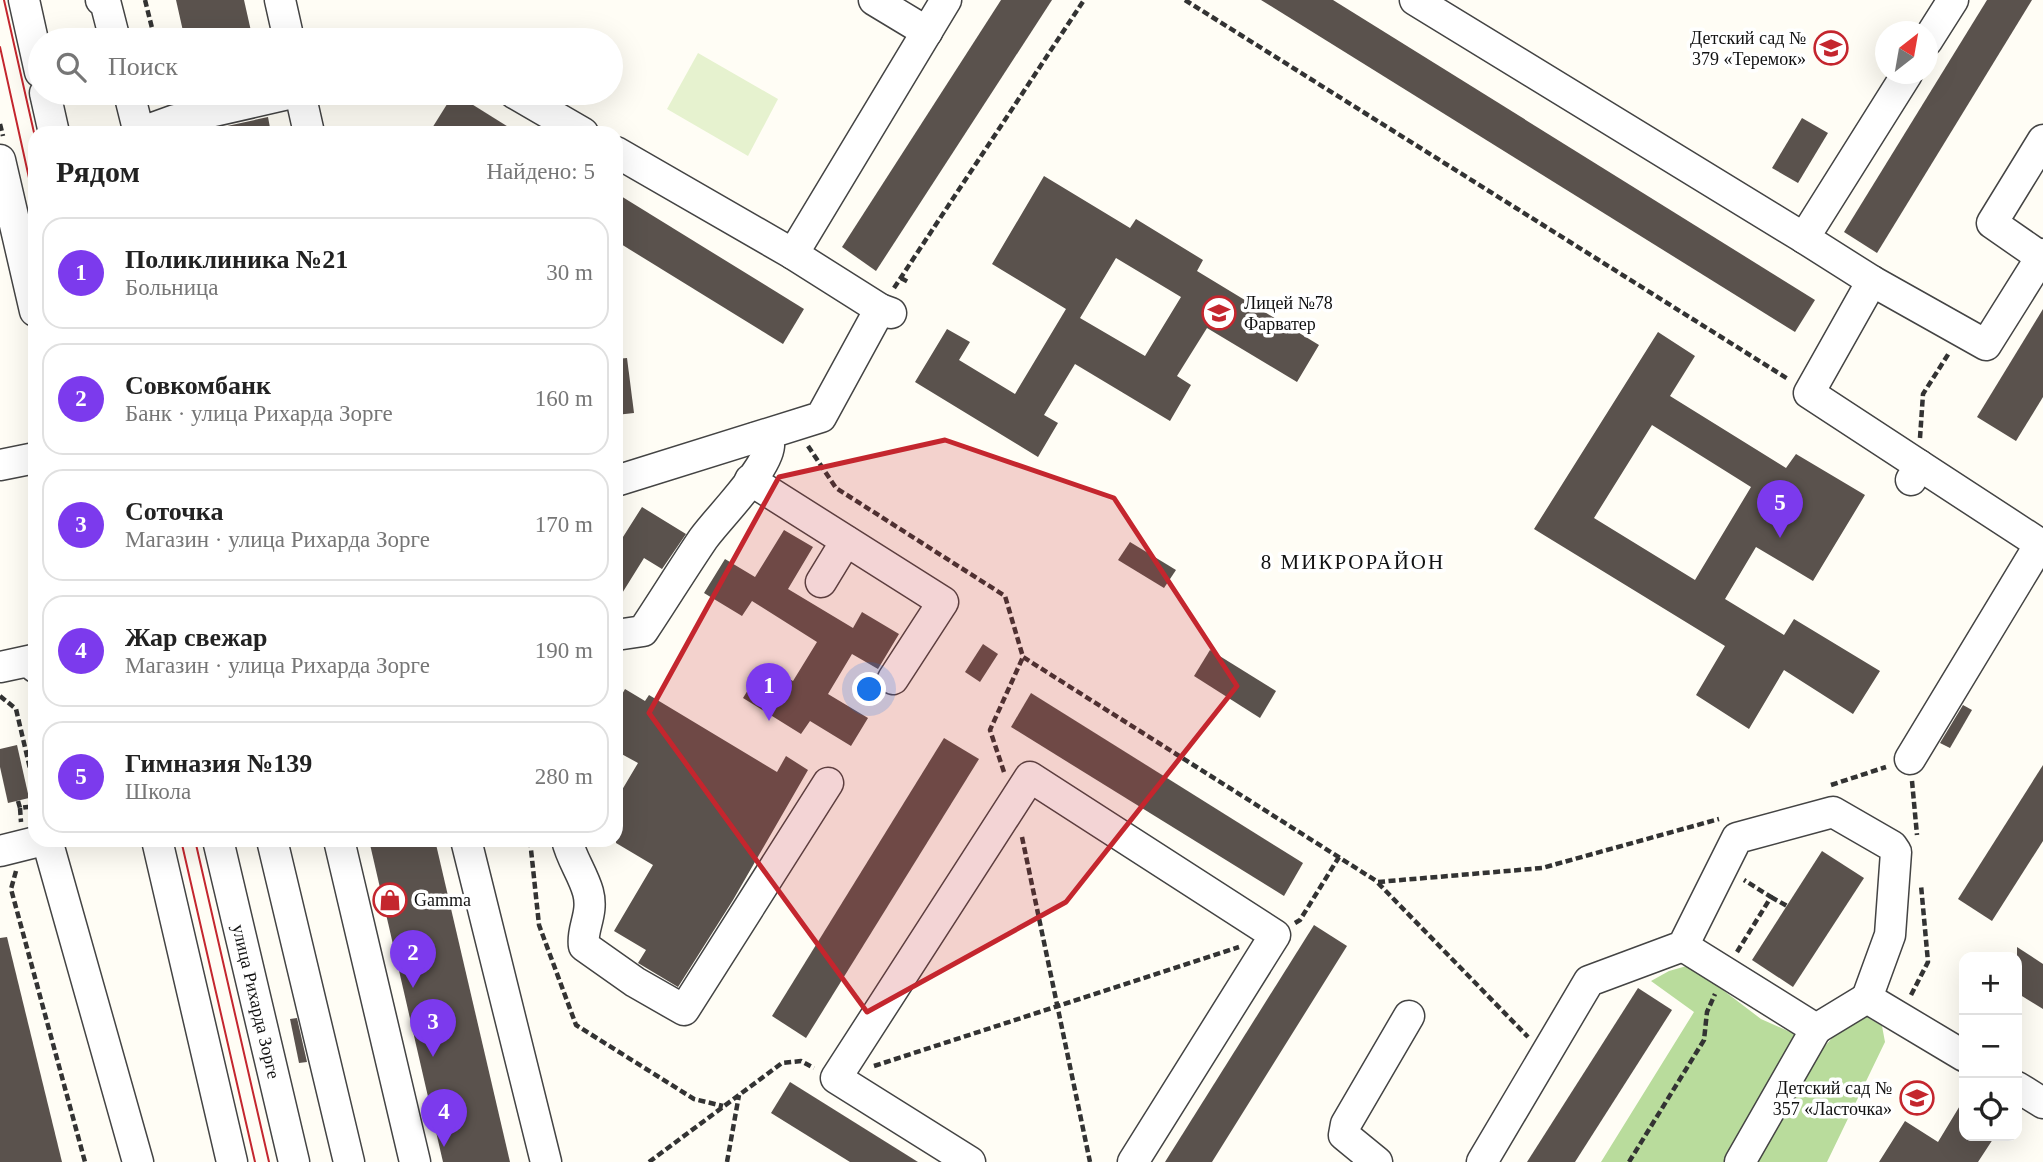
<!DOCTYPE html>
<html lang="ru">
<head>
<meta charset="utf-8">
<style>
	body { margin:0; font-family:Georgia,serif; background:#f6f6f6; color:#222 }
	.controls { position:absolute; right:21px; bottom:21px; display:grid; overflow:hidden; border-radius:14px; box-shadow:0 7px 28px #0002 }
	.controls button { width:63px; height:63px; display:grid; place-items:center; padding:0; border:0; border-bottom:2px solid #e0e0e0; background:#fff; color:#222; font:35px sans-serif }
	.compass { position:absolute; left:1875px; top:21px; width:63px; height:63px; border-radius:50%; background:#fff; box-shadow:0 7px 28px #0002; rotate:31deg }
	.you { position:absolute; left:870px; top:690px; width:24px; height:24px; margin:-18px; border:5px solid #fff; border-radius:50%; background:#1a73e8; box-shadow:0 0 0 10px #1a73e833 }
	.badge { display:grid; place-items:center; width:46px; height:46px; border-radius:50%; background:#7c3aed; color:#fff; font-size:23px; font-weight:700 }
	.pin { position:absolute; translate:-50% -58px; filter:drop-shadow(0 2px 4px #0008) }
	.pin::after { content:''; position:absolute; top:37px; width:24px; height:21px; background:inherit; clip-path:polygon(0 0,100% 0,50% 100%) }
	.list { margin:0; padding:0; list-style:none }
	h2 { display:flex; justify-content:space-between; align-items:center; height:91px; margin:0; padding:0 28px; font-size:30px }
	h2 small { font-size:23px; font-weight:400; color:#767676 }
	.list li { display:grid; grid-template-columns:46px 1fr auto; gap:21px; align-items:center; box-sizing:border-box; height:112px; margin:0 14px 14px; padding:0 14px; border:2px solid #e0e0e0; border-radius:21px }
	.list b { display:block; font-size:26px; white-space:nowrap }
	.list p { margin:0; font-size:23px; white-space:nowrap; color:#767676 }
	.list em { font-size:23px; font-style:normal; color:#767676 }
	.icon { flex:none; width:38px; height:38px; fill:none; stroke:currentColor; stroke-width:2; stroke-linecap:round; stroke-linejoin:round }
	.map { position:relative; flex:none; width:2043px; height:1162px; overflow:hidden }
	.search { position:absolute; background:#fff; box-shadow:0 7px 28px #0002; left:28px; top:28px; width:595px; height:77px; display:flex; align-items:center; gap:18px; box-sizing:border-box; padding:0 24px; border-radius:38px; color:#767676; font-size:26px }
	.panel { position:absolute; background:#fff; box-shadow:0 7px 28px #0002; left:28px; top:126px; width:595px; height:721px; border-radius:21px }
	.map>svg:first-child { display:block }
	.forest { fill:#b9dc9c }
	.pitch { fill:#e6f2cf }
	.building { fill:#5a524d; fill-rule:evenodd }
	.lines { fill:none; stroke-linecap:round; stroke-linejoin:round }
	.minor-casing { stroke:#444; stroke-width:33 }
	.path { stroke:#333; stroke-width:4.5; stroke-dasharray:7 3.5; stroke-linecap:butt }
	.minor { stroke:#fff; stroke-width:30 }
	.tram { stroke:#c4262e; stroke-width:2 }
	.marked { fill:#c4262e; fill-opacity:0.2; stroke:#c4262e; stroke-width:5; stroke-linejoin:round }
	.labels { text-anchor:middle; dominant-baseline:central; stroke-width:7; stroke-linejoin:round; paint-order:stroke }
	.poi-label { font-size:18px; fill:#111; stroke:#fff; text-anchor:end }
	.street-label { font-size:18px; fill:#111; stroke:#fff }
	.quarter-label { font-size:21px; letter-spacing:2px; fill:#111; stroke:#fff }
</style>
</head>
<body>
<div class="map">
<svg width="2043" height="1162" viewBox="0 0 2043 1162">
	<rect width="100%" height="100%" fill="#fffdf5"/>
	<polygon class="forest" points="1690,965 1761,1019 1824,1047 1842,1027 1862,1014 1882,1026 1885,1042 1827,1162 1601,1162 1694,1012 1651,981 1669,971"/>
	<polygon class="pitch" points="698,53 778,99 748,156 667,109"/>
	<g class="building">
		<polygon points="176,0 244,0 253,40 185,40"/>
		<polygon points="1001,0 1052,0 876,271 842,247"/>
		<polygon points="1261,0 1333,0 1815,300 1795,332"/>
		<polygon points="1987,0 2032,0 1877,253 1844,232"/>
		<polygon points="454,93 518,133 429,133"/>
		<polygon points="268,117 271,133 205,133 204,131"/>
		<polygon points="1802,118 1828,133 1798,183 1772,168"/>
		<path d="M1044,176l86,52 6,-9 67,41 -6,11 122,74 -22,37 -90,-54 -30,48 14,9 -21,36 -95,-57 -31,51 14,8 -20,34 -123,-75 32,-53 23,13 -11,18 56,34 51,-85 -74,-45zM1116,258l65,39 -36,59 -65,-38z"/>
		<polygon points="616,193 804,309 783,344 616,241"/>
		<polygon points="2043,309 2043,397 2016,441 1977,417"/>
		<path d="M1658,332l37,24 -25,40 116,72 10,-14 69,41 -52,86 -57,-34 -31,52 59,36 10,-16 86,52 -27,43 -69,-44 -35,59 -53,-34 29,-49 -191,-117zM1652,425l99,62 -56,93 -101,-62z"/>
		<polygon points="627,358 634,413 616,415 616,359"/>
		<polygon points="642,507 686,534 662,569 644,558 616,603 616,548"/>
		<polygon points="784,530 813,547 788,589 853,628 862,612 899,634 878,669 852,654 828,694 868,718 851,746 810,721 801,734 743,698 764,664 793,681 817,642 752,601 742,616 704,593 725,559 755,577"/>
		<polygon points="1130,542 1176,570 1164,588 1118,560"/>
		<polygon points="983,644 998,654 980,682 965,672"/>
		<polygon points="1210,650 1276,691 1260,718 1194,676"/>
		<polygon points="625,689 645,701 649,695 777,772 786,756 808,770 733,900 678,987 638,963 646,950 614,931 653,865 616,843 616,800 638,763 616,751 616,705"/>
		<polygon points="1031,693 1303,863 1284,896 1011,727"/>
		<polygon points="1963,705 1972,710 1950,748 1940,743"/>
		<polygon points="944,738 979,759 806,1038 772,1016"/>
		<polygon points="17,745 29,798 8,803 0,767 0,749"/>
		<polygon points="2043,765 2043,841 1992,921 1958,899"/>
		<polygon points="369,840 435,840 510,1162 443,1162"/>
		<polygon points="1822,851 1864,878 1793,987 1752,960"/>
		<polygon points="1314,925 1347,946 1212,1162 1165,1162"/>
		<polygon points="7,937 62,1162 0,1162 0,938"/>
		<polygon points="2017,947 2043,964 2043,1009 2017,993"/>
		<polygon points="1638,988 1672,1010 1575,1162 1527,1162"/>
		<polygon points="297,1018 307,1062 299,1063 290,1019"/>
		<polygon points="790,1082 918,1162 850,1162 771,1113"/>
		<polygon points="1964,1099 1964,1136 1995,1136 1978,1162 1879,1162 1905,1121 1938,1142"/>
	</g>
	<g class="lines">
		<defs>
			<g id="minor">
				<polyline points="24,0 40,72"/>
				<polyline points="101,0 105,1 115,40"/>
				<polyline points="280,0 289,40"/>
				<polyline points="874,0 927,32"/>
				<polyline points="1415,0 1804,238"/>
				<polyline points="1927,41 1953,0"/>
				<polyline points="1907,74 1804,238 1872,281 1986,345 2043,254"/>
				<polyline points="45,93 54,133"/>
				<polyline points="129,93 139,133 175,120 293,93"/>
				<polyline points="300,93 309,133"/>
				<polyline points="514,93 583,133"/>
				<polyline points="616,152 793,254"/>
				<polyline points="0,160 35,311"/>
				<polyline points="2041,257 1992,223 2043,140"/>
				<polyline points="1872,281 1809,393 1919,465 1911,480"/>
				<polyline points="891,313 880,309 793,254 946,0"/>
				<polyline points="0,465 35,458"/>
				<polyline points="750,480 943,602 893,679"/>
				<polyline points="616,481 821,417 880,309"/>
				<polyline points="821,582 846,541"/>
				<path d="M616,635l27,-4c20,-30 39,-61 60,-92 15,-21 64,-69 66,-93l-14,-8"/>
				<polyline points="0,667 33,660 35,667"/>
				<polyline points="1910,759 2040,544 1919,465"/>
				<polyline points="47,840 138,1162"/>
				<polyline points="157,840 232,1162"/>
				<path id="s1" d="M218,840l76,322"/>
				<polyline points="272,840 349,1162"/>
				<polyline points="339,840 415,1162"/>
				<polyline points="466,840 546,1162"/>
				<path d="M567,840c4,18 16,34 21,52 6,22 -7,37 -4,54l51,36 49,28 144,-227"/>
				<polyline points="0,851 44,840"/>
				<polyline points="1683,946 1816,1029 1867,998 1964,1056"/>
				<polyline points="2017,1087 2043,1103"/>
				<polyline points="970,1162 836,1078 1030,777 1275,935 1133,1162"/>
				<polyline points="1377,1162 1344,1135 1346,1124 1409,1016"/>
				<polyline points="1482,1162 1589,981 1683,946 1737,838 1833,812 1892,846 1896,852 1890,935 1867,998"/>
				<polyline points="1740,1162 1816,1029"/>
			</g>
		</defs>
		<use href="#minor" class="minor-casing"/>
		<g class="path">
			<polyline points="145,0 155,40"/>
			<polyline points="1185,0 1788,379"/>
			<polyline points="0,124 3,136"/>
			<polyline points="901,278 910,283"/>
			<polyline points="894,288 1084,0"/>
			<polyline points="1920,438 1923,394 1949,353"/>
			<polyline points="808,446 836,488 1005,596 1023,657 1378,882 1542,868 1719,819"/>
			<polyline points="0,696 16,709 35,790"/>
			<polyline points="1004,772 990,730 1023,657"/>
			<polyline points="1912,781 1917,835"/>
			<polyline points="1831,785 1886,767"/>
			<polyline points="18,801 20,808 35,806"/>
			<polyline points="20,808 21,822"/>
			<polyline points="1022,837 1090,1162"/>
			<polyline points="530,840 539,925 576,1025 694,1099 723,1106"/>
			<polyline points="16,871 11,889 85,1162"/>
			<polyline points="1378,883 1528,1037"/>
			<polyline points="1771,897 1787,906"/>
			<polyline points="1295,923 1300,920 1339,857"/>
			<polyline points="1737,952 1771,897 1744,880"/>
			<polyline points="1911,995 1928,962 1921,885"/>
			<polyline points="874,1066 1239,947"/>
			<polyline points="649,1162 782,1063 801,1061 814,1068"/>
			<polyline points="727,1162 739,1095"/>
			<polyline points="1629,1162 1704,1040 1707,1012 1715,994"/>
		</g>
		<use href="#minor" class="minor"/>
		<g class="tram">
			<polyline points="4,0 35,137"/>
			<polyline points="0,47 35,205"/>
			<polyline points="181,840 255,1162"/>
			<polyline points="195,840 269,1162"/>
		</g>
	</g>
	<path class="marked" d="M945,440l169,58 123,188 -171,216 -199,110 -218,-299 130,-236z"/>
	<defs>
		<symbol id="school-ring" viewBox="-11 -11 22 22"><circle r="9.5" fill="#fff" stroke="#c4262e" stroke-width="1.5"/><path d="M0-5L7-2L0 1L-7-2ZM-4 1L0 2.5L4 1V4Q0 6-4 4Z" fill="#c4262e"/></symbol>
		<symbol id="shop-ring" viewBox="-11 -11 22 22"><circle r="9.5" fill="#fff" stroke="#c4262e" stroke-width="1.5"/><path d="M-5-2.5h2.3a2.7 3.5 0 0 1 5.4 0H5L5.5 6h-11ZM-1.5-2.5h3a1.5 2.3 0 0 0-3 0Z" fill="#c4262e"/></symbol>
	</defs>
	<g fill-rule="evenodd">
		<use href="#school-ring" x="1812" y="29" width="38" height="38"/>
		<use href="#school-ring" x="1200" y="294" width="38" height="38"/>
		<use href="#shop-ring" x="371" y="881" width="38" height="38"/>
		<use href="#school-ring" x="1898" y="1079" width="38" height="38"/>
	</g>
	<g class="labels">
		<g class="poi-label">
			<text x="1806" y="38">Детский сад №<tspan x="1806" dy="21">379 «Теремок»</tspan></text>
			<text x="1244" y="303" text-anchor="start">Лицей №78<tspan x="1244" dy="21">Фарватер</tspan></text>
			<text x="414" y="900" text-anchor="start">Gamma</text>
			<text x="1892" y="1088">Детский сад №<tspan x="1892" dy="21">357 «Ласточка»</tspan></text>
		</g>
		<g class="street-label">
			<text stroke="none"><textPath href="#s1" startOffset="166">улица Рихарда Зорге</textPath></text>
		</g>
		<g class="quarter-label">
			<text x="1353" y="562">8 МИКРОРАЙОН</text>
		</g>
	</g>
</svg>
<div class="controls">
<button>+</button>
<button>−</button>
<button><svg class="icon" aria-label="locate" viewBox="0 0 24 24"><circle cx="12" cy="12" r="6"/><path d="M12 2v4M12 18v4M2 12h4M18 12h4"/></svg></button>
</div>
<svg class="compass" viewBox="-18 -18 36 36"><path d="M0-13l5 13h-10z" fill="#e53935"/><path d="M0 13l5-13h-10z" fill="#767676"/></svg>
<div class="you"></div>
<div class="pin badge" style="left:769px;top:721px">1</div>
<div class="pin badge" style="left:413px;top:988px">2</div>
<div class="pin badge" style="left:433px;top:1057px">3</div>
<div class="pin badge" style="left:444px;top:1147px">4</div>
<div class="pin badge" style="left:1780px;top:538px">5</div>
<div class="search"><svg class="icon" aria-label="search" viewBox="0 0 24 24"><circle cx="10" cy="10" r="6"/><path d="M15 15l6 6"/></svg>Поиск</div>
<section class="panel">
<h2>Рядом<small>Найдено: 5</small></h2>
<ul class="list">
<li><span class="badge">1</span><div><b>Поликлиника №21</b><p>Больница</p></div><em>30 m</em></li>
<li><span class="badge">2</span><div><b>Совкомбанк</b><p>Банк · улица Рихарда Зорге</p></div><em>160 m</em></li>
<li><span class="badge">3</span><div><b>Соточка</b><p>Магазин · улица Рихарда Зорге</p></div><em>170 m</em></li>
<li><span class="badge">4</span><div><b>Жар свежар</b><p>Магазин · улица Рихарда Зорге</p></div><em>190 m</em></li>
<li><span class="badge">5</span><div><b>Гимназия №139</b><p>Школа</p></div><em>280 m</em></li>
</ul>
</section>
</div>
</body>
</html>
